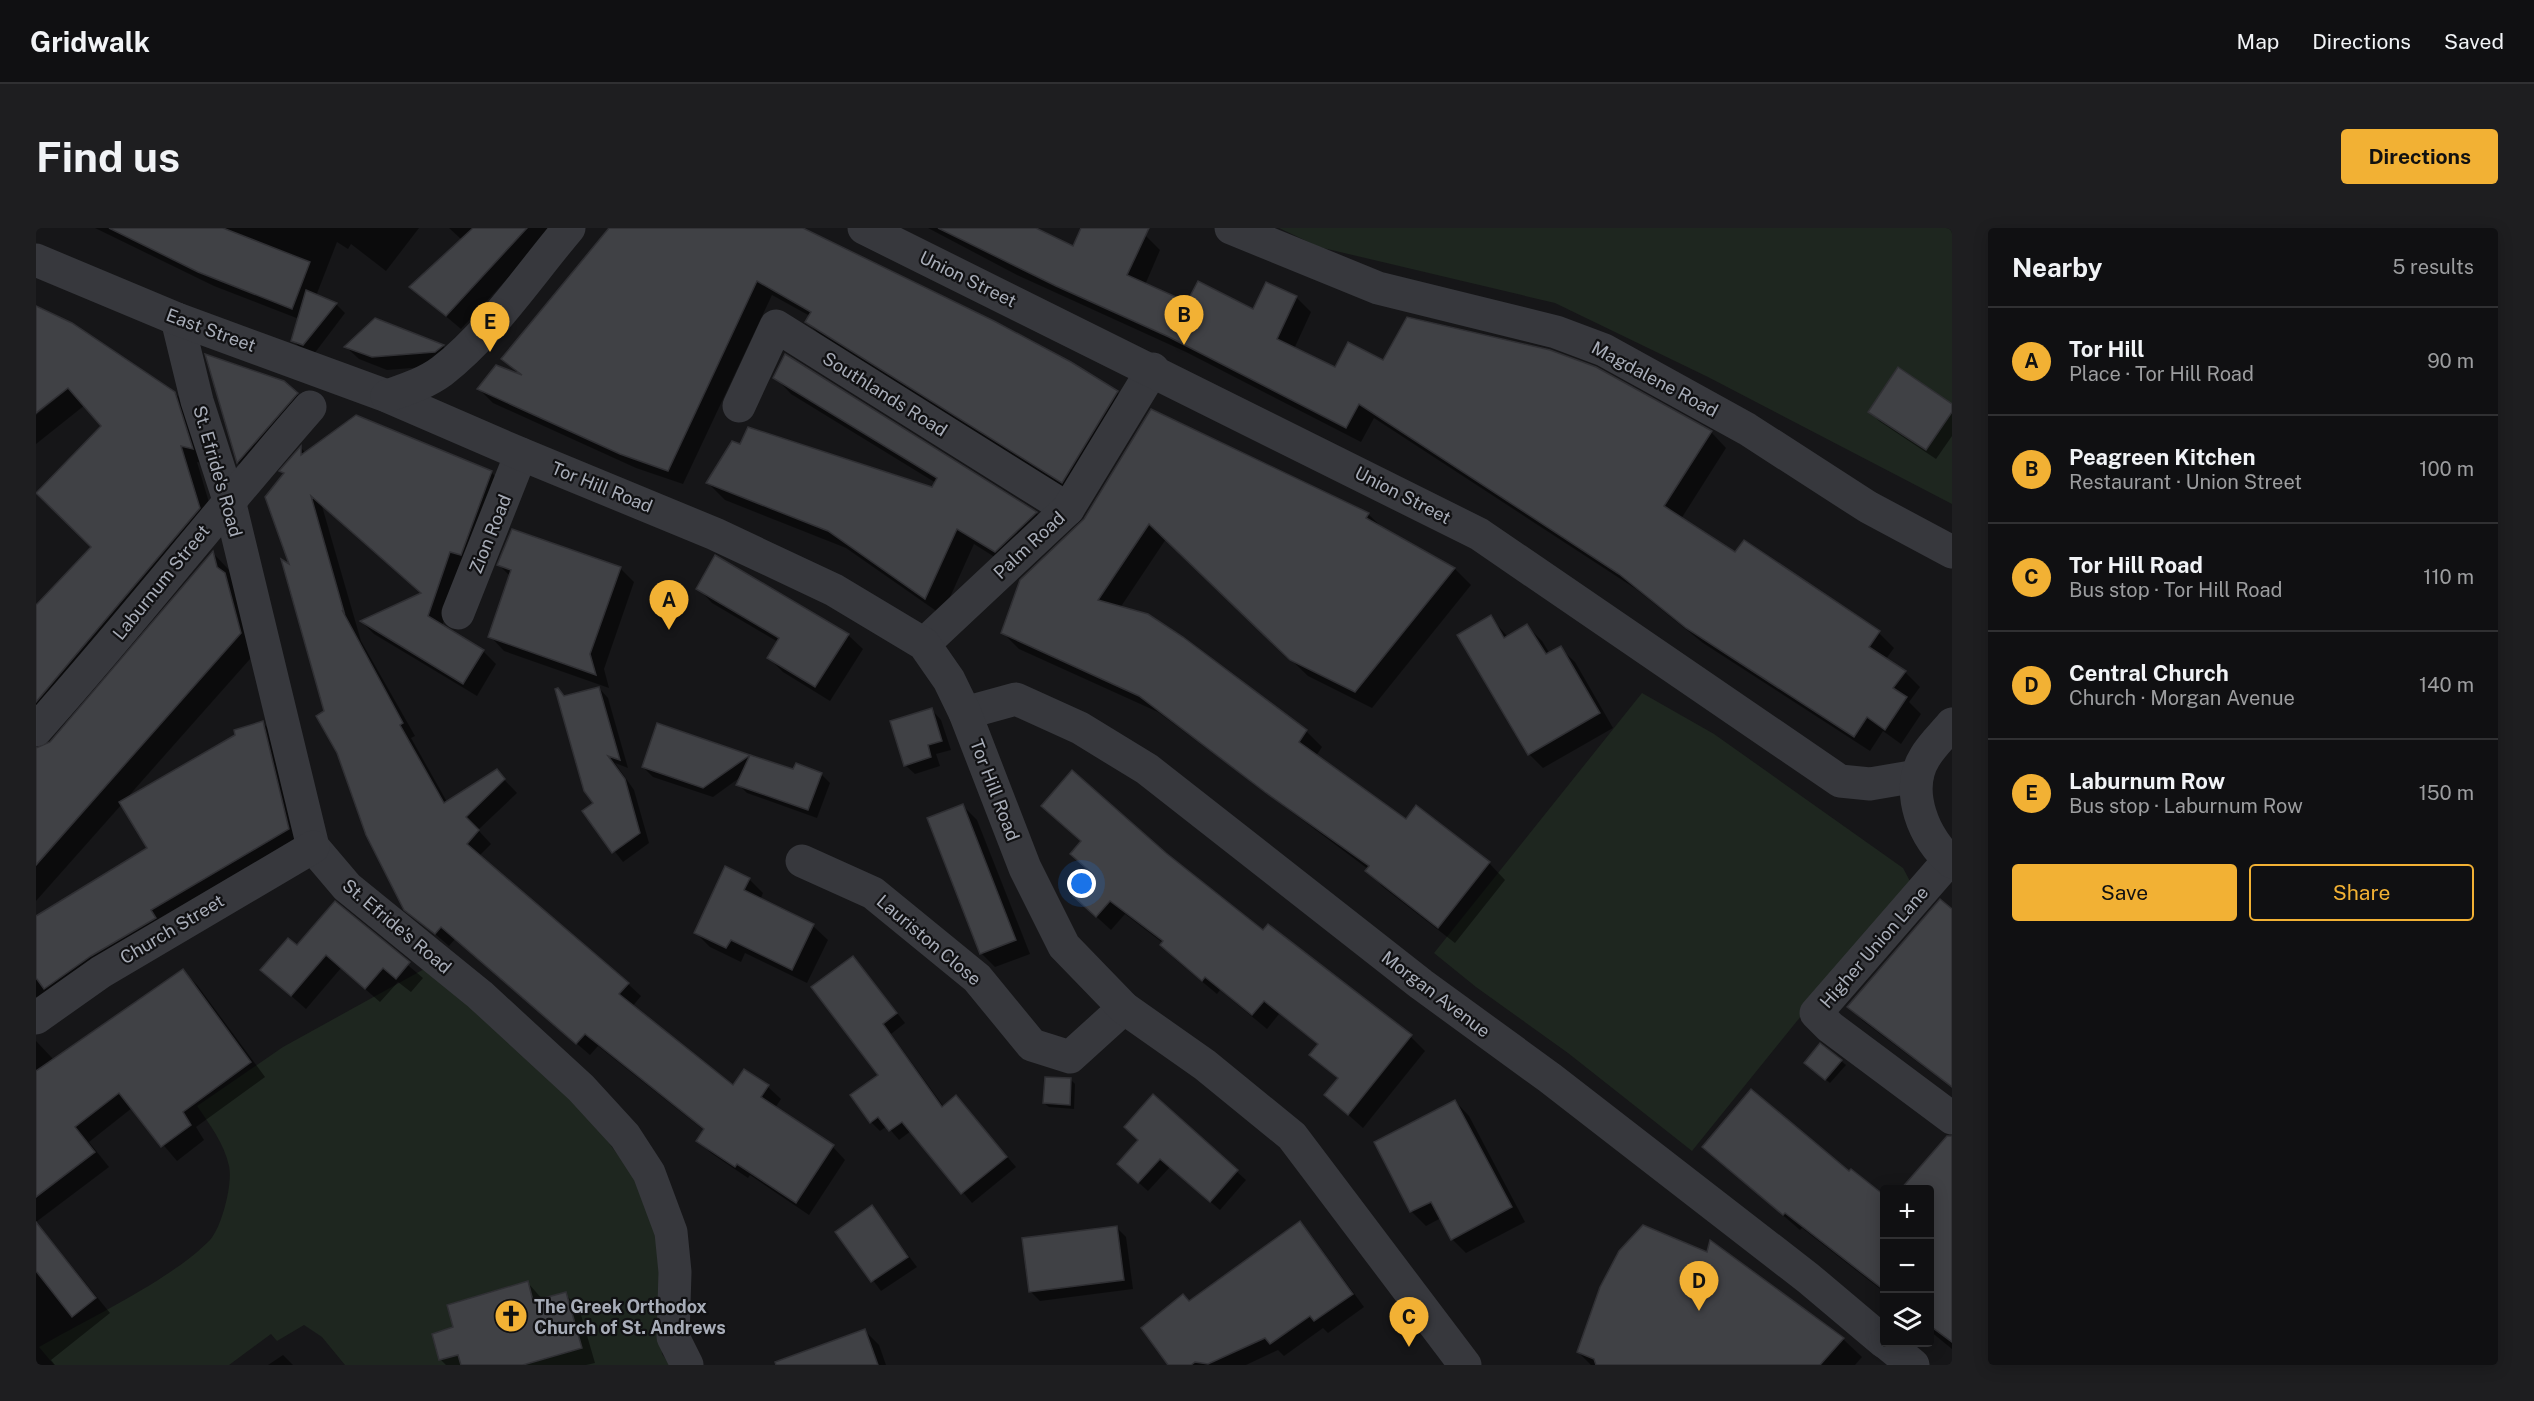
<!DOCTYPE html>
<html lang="en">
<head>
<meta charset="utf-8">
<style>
	body { margin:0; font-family:"Public Sans",sans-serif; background:#1e1e20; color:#f1f3f6 }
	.controls { position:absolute; right:18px; bottom:18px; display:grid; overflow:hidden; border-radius:6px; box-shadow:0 3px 15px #0003 }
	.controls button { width:54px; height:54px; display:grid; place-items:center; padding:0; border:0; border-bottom:2px solid #303032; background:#101012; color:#f1f3f6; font:30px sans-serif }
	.you { position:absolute; left:1046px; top:656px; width:21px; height:21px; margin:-15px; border:4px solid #fff; border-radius:50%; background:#1a73e8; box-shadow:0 0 0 9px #1a73e833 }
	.badge { display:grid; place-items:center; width:39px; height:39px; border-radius:50%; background:#f2b134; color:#111; font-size:20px; font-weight:700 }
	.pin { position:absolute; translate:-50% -50px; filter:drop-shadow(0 2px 3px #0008) }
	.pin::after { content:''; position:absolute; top:32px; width:21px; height:18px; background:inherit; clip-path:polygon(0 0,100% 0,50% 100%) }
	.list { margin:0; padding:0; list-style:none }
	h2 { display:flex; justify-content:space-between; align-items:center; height:78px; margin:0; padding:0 24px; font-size:26px }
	h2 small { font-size:20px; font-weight:400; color:#9c9d9f }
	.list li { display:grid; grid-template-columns:39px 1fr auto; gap:18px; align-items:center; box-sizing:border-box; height:108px; padding:0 24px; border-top:2px solid #303032 }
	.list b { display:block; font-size:22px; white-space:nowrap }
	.list p { margin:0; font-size:20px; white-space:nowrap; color:#9c9d9f }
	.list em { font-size:20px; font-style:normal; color:#9c9d9f }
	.actions { display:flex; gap:12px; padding:18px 24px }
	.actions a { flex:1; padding:14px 0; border:2px solid #f2b134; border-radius:6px; text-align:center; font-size:21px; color:#f2b134 }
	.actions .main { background:#f2b134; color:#111 }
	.icon { flex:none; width:33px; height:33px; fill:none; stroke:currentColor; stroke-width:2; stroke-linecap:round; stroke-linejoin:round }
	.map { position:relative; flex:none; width:1916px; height:1137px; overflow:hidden; border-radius:6px }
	header { display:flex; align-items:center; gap:36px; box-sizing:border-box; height:84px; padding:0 30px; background:#101012; border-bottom:2px solid #303032 }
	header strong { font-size:28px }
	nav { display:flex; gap:33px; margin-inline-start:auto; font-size:21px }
	.intro { display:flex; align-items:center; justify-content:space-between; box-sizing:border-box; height:144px; padding:0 36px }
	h1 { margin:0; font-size:42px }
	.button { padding:15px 27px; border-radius:6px; background:#f2b134; color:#111; font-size:21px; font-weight:700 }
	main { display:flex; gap:36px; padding:0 36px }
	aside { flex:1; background:#101012; border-radius:6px; box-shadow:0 3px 15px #0003 }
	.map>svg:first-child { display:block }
	.green { fill:#1e261f }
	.shadow { fill:#0007 }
	.building { fill:#404145; stroke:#303034; stroke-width:1.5 }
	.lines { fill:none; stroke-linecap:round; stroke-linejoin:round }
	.minor { stroke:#37383d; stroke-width:33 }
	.tertiary { stroke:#37383d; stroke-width:33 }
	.labels { text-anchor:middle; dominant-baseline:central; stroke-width:4.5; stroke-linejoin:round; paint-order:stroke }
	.street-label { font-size:18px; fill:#a8adb8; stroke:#111113 }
	.poi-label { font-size:18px; font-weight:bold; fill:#a8adb8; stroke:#111113; text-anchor:start }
</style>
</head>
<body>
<header>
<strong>Gridwalk</strong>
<nav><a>Map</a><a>Directions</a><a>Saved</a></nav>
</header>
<div class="intro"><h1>Find us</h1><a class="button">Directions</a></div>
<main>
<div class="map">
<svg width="1916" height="1137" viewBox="0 0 1916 1137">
	<rect width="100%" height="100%" fill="#161618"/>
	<g class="green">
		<polygon points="1243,0 1916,0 1916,276 1672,149 1519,75 1283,19"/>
		<polygon points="1606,465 1678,506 1867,640 1875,655 1839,705 1761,793 1656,923 1532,825 1440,759 1398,725"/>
		<path d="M390,740l152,133 51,69 17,31 14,43 2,110 8,11h-147l59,-17 -16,-56 -33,9 -5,-20 -81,24 6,22 -21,7 7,26 19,-5 3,10h-116l-23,-28 -18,-12 -27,16 -6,-7 -42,31h-175l-15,-18c50,-29 132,-67 171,-107 12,-13 23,-57 19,-74 -5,-23 -19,-41 -32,-60l86,-59z"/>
	</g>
	<g class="shadow">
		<polygon points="59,0 383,0 350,43 315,16 312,21 301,14 280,68 300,76 309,85 278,126 267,122 257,113 263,91 178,58"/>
		<polygon points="413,0 518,0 425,101 375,59 426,12"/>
		<polygon points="574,0 762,0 1081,164 1095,179 1041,268 785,108 771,94 774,88 736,67 647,256 600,240 457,175 443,161 486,149 468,130"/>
		<polygon points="892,0 997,0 1038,20 1047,0 1095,0 1109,7 1124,22 1109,57 1152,76 1218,83 1260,69 1275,84 1258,121 1299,141 1347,134 1560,140 1675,204 1690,220 1645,291 1699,326 1708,314 1843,405 1858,420 1850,431 1869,444 1884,459 1873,474 1885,486 1865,516 1847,503 1834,523 1667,415 1600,361 1338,190 1325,214 1150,124 981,47"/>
		<polygon points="0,78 139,165 156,183 173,237 161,234 180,298 0,513 0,379 57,319 67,198 49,177 0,216 0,187 38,156 37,154 0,183"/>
		<polygon points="340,92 407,118 420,131 413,137 351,142 323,131 310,119"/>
		<polygon points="171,128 261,166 275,181 216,248 202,235"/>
		<polygon points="750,128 1000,285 1017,302 976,340 938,316 906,387 810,320 689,272 672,255 897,261 900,255 755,166 739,149"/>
		<polygon points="1916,178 1916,208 1900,231 1843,193 1834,183"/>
		<polygon points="265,220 270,225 455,244 468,257 427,336 406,398 447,423 460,436 441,468 338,406 326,394 387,366 286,278 325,413 379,508 375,510 411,574 460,543 481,565 442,602 455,616 443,628 592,756 605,768 596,779 698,859 708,843 732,859 745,871 739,880 797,919 809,932 773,987 714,947 712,950 675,925 662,913 669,903 562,818 554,827 419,711 413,718 370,681 290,484 256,339 248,246 245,243"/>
		<polygon points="1332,286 1349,302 1419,341 1435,357 1336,480 1272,448 1130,311 1084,380 1270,503 1286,519 1280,528 1370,593 1453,635 1469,652 1419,715 1347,659 1331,643 1332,641 1122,484 983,421 966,404 1049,292"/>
		<polygon points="177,325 193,342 221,423 90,571 227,495 241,510 267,616 0,793 0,690 113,621 86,576 0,673 0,522 15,516"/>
		<polygon points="463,337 584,340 598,354 568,441 573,460 468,423 454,408 475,349"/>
		<polygon points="662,360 812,407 827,421 794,473 747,444 733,430 742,414 676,375"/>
		<polygon points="1454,389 1472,409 1491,398 1506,413 1514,426 1524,420 1539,434 1577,500 1507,540 1493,526"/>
		<polygon points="563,460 572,470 592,540 579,535 598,562 613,615 587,634 548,584 559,576 522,461 530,469"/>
		<polygon points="896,482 905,492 915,522 900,526 904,538 879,546 869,537"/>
		<polygon points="622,497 758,543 785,546 794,555 781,590 711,565 702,556 706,548 677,569 617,549 607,539"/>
		<polygon points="927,578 941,592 994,726 959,739 945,725"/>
		<polygon points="1007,578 1129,626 1227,704 1375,809 1389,823 1327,900 1290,867 1303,852 1275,827 1283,817 1243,786 1231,801 1184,762 1181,766 1140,732 1126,717 1127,715 1089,686 1075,702 1053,682 1058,647 1046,614"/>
		<polygon points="713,651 727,665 724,672 777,698 792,712 771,755 709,725 705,734 674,719 659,704"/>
		<polygon points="299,675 387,750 375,764 362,754 344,774 305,740 270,781 226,742 261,720"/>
		<polygon points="1916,683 1916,860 1827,793 1813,779"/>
		<polygon points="817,729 869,795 855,806 908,879 920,869 980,939 936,975 875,903 863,912 851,898 844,903 835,894 844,848"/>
		<polygon points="147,743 161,757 229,849 160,899 168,912 141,933 96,880 53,914 73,939 0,994 74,1085 15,1132 19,1137 0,1137 0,813 18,832 73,792 75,795"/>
		<polygon points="1805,833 1810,837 1794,855 1774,839"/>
		<polygon points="1034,851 1039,856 1038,881 1013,879 1008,875"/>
		<polygon points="1117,868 1210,952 1184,982 1134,939 1112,963 1092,945"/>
		<polygon points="1419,873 1433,888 1489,994 1430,1025 1416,1011 1405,990 1390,998 1376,984 1340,915"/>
		<polygon points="1668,919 1814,945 1815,943 1848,969 1848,1064 1766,1000 1764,1002"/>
		<polygon points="1916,927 1916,1121 1894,1103 1894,962"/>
		<polygon points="836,979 881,1039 845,1063 801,1004"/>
		<polygon points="1264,995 1276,1008 1328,1079 1292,1105 1287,1100 1248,1128 1242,1122 1210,1137 1134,1137 1154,1075"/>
		<polygon points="1081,1000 1090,1009 1097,1061 1004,1073 994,1063"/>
		<polygon points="492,1055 507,1072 529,1066 543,1080 559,1135 550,1137 410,1137 404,1131 419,1100"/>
		<polygon points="829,1103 843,1117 850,1137 772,1137"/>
		<polygon points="1807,1111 1826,1129 1819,1137 1555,1137 1542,1124"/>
		<polygon points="247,1127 257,1137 232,1137"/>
	</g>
	<g class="building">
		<polygon points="73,0 187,0 274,34 256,81 162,44"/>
		<polygon points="437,0 491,0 410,88 373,59"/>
		<polygon points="573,0 767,0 958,93 1035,134 1082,163 1026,255 769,94 775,84 721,53 632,243 584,226 441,161 460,137 486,147 465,131"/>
		<polygon points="902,0 1000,0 1037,18 1045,0 1113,0 1091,47 1151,74 1162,53 1217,81 1230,54 1261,68 1241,111 1299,139 1312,114 1347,132 1371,89 1514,122 1560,139 1676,203 1628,278 1699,324 1708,312 1844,403 1833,419 1870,443 1857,460 1871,469 1849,502 1831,489 1818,509 1650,400 1583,346 1323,176 1310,200 1133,109 1020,58"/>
		<polygon points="270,62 301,75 267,117 255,113"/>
		<polygon points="0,78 36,95 139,164 157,221 145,218 164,280 0,474 0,377 55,319 0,265 65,198 32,160 0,185"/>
		<polygon points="339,90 408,117 399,124 336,129 308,119"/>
		<polygon points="169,126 248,153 262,165 201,235"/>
		<polygon points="749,126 1001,284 959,324 921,301 889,371 792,303 670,255 696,213 704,216 712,199 896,259 901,250 737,150"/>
		<polygon points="1862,139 1916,176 1916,184 1890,222 1832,184"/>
		<polygon points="1115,181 1333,285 1330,290 1419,340 1319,464 1254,432 1113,296 1062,372 1112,386 1147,409 1271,502 1263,514 1370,591 1380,577 1454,634 1402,700 1329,643 1333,638 1229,564 1103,468 965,405 984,352 1048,291"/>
		<polygon points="320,187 456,243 425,327 414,324 392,388 448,422 427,456 324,393 385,365 275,268 308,384 306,382 367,495 364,497 408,575 461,541 469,551 430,589 443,602 431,616 593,755 583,766 697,857 708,841 733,857 725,869 798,917 760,975 701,936 699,939 660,913 668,901 549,806 540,816 405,699 399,706 368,682 330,607 301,525 280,488 288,483 245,331 253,336 229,269 248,245 243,243 265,218 265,227"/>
		<polygon points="476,301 585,339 554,426 560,447 452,409 475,342 461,337"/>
		<polygon points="177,323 181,339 189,345 205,405 0,637 0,520 14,514"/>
		<polygon points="679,327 813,406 779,459 731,430 743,410 660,361"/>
		<polygon points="1455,387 1468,410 1491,396 1510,426 1525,418 1564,485 1492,527 1421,407"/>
		<polygon points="563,459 584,532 572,528 589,551 604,605 576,625 546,583 557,575 548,563 519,461 522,460 528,468"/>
		<polygon points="896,480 906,513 892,517 895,529 868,538 854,493"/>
		<polygon points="227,493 253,601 115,682 120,690 55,728 8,761 0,750 0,688 111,620 83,574 199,507 198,502"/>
		<polygon points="621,495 714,527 667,560 606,539"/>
		<polygon points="714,527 757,541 760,535 786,545 772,582 700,557"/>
		<polygon points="1036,542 1130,625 1227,702 1232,696 1376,807 1312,887 1288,867 1302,850 1273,827 1282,816 1228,773 1216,787 1169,749 1166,753 1124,717 1127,713 1074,673 1060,689 1037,668 1057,646 1034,626 1045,613 1005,578"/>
		<polygon points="927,576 980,712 944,726 891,590"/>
		<polygon points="689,638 714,650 708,662 778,696 756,742 695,712 690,720 658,705"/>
		<polygon points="1904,671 1916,681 1916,859 1811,779"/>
		<polygon points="299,673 374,734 360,751 347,740 329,761 290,727 255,768 224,742 252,710 261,717"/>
		<polygon points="817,728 861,785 847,796 906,879 920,867 971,929 925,966 866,894 853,903 842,889 834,895 814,867 842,847 775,759"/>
		<polygon points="147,741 215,834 147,884 155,897 125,919 83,865 39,899 59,924 0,969 0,843"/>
		<polygon points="1784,815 1806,832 1789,852 1768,835"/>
		<polygon points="1009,849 1035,850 1034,877 1007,875"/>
		<polygon points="1715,861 1813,943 1815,941 1848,967 1848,1062 1749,985 1747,987 1666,919"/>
		<polygon points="1117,866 1202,942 1174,974 1124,931 1102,955 1081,936 1102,912 1088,899"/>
		<polygon points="1419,872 1476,979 1415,1012 1395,974 1374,984 1338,914"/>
		<polygon points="1911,908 1916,908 1916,1114 1893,1097 1893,962 1864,962"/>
		<polygon points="836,977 872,1029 835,1054 799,1004"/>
		<polygon points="1264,993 1317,1066 1278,1093 1274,1088 1234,1116 1229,1110 1172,1136 1159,1134 1155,1137 1132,1137 1105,1100 1147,1066 1153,1073"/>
		<polygon points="0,994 60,1070 36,1089 0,1043"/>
		<polygon points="1607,997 1671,1024 1674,1012 1808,1110 1784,1137 1560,1137 1558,1131 1541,1124 1564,1059 1583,1023"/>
		<polygon points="1081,998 1088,1052 993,1064 986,1010"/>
		<polygon points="492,1053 497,1073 530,1064 546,1120 487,1137 425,1137 422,1127 403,1132 396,1106 417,1099 411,1077"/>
		<polygon points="829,1101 842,1137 740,1137 739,1134"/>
	</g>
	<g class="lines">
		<g class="minor">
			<polyline points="1195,0 1342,60 1520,104 1568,122 1711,201 1832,279 1916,324"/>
			<polyline points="141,91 161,173 193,272 277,619 311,659 444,767 545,860 589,908 613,945 635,1004 639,1044 637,1109 651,1137"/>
			<polyline points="703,178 740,98 1032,281"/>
			<polyline points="422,385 485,226"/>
			<polyline points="888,416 1032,281 1117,141"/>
			<polyline points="929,485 980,471 1044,500 1111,541 1385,756 1514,850 1772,1050 1848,1114"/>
			<path d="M0,502c94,-105 181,-217 274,-323"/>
			<polyline points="1913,632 1780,785 1794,799 1916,890"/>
			<polyline points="766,633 837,665 941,750 996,817 1034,829 1088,780"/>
			<polyline points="0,790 65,744 277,619"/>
			<polyline points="1849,1114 1877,1137"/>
		</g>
		<g class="tertiary">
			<polyline points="828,0 1443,306 1804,553 1834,556 1881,548"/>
			<polyline points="0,32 141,91 351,168 485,226 679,306 798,362 888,416 913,452 929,485 989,640 1028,718 1088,780 1169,837 1256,908 1429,1137"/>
			<path d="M351,168c20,-7 39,-13 55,-25 48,-37 88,-97 127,-143"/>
			<path d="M1916,496c-9,11 -20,21 -27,33 -21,33 -1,83 27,105"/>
		</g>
	</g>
	<defs>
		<symbol id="church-disc" viewBox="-11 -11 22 22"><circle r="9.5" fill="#f2b134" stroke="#111113"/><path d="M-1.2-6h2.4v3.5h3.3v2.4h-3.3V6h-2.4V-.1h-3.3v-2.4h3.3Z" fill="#111"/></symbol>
	</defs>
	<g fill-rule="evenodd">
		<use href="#church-disc" x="456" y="1069" width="38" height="38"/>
	</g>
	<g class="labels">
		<g class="street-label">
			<text transform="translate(932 51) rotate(26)">Union Street</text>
			<text transform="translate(175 102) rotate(20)">East Street</text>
			<text transform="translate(1619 151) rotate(28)">Magdalene Road</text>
			<text transform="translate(849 166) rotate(32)">Southlands Road</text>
			<text transform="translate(182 243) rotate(74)">St. Efride's Road</text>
			<text transform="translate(566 259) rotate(22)">Tor Hill Road</text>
			<text transform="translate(1367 267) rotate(27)">Union Street</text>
			<text transform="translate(454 306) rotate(-68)">Zion Road</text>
			<text transform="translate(993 317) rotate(-43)">Palm Road</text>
			<text transform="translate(125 354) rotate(-51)">Laburnum Street</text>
			<text transform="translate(959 562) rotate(69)">Tor Hill Road</text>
			<text transform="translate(361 698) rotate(40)">St. Efride's Road</text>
			<text transform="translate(136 701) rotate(-31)">Church Street</text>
			<text transform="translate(893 712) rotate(40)">Lauriston Close</text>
			<text transform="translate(1838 719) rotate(-49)">Higher Union Lane</text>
			<text transform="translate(1400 766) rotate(37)">Morgan Avenue</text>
		</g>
		<g class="poi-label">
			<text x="498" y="1078">The Greek Orthodox<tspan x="498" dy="21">Church of St. Andrews</tspan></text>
		</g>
	</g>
</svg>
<div class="controls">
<button>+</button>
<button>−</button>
<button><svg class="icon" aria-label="layers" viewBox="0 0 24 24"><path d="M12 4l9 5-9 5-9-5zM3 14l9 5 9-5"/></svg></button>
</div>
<div class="you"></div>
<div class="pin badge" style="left:633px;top:402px">A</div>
<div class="pin badge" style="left:1148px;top:117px">B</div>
<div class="pin badge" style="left:1373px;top:1119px">C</div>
<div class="pin badge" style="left:1663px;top:1083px">D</div>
<div class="pin badge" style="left:454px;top:124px">E</div>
</div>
<aside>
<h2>Nearby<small>5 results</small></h2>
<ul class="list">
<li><span class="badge">A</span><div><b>Tor Hill</b><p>Place · Tor Hill Road</p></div><em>90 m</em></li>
<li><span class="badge">B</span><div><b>Peagreen Kitchen</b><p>Restaurant · Union Street</p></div><em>100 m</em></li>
<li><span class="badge">C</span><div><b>Tor Hill Road</b><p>Bus stop · Tor Hill Road</p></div><em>110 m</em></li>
<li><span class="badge">D</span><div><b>Central Church</b><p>Church · Morgan Avenue</p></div><em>140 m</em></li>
<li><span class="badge">E</span><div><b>Laburnum Row</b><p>Bus stop · Laburnum Row</p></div><em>150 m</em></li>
</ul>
<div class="actions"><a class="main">Save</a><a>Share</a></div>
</aside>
</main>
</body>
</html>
